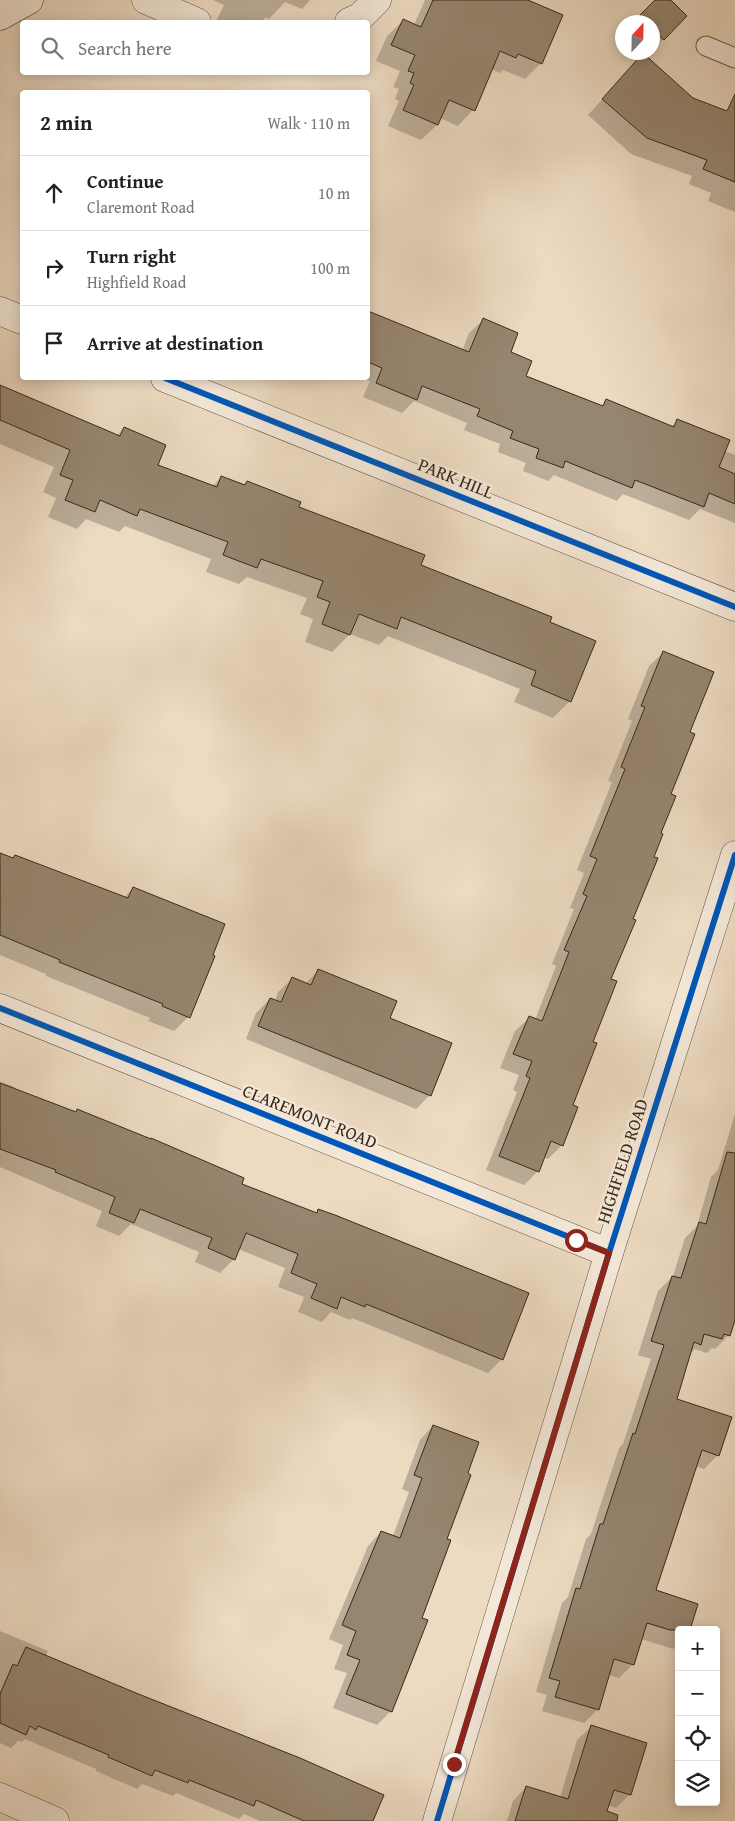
<!DOCTYPE html>
<html lang="en">
<head>
<meta charset="utf-8">
<style>
	body { margin:0; font-family:"Gentium Book Plus",serif; background:#f6f6f6; color:#222 }
	.controls { position:absolute; right:15px; bottom:15px; display:grid; overflow:hidden; border-radius:5px; box-shadow:0 2px 12px #0003 }
	.controls button { width:45px; height:45px; display:grid; place-items:center; padding:0; border:0; border-bottom:1px solid #e0e0e0; background:#fff; color:#222; font:25px sans-serif }
	.compass { position:absolute; left:615px; top:15px; width:45px; height:45px; border-radius:50%; background:#fff; box-shadow:0 2px 12px #0003; rotate:22deg }
	.stop { position:absolute; width:15px; height:15px; margin:-11px; border:4px solid #8f2418; border-radius:50%; background:#fff }
	.stop.end { background:#8f2418; border-color:#fff; box-shadow:0 1px 5px #0008 }
	.list { margin:0; padding:0; list-style:none }
	h2 { display:flex; justify-content:space-between; align-items:center; height:65px; margin:0; padding:0 20px; font-size:21px }
	h2 small { font-size:16px; font-weight:400; color:#767676 }
	.list li { display:grid; grid-template-columns:32px 1fr auto; gap:15px; align-items:center; box-sizing:border-box; height:75px; padding:0 20px; border-top:1px solid #e0e0e0 }
	.list b { display:block; font-size:19px; white-space:nowrap }
	.list p { margin:0; font-size:16px; white-space:nowrap; color:#767676 }
	.list em { font-size:16px; font-style:normal; color:#767676 }
	.icon { flex:none; width:28px; height:28px; fill:none; stroke:currentColor; stroke-width:2; stroke-linecap:round; stroke-linejoin:round }
	.map { position:relative; flex:none; width:735px; height:1821px; overflow:hidden }
	.search { position:absolute; background:#fff; box-shadow:0 2px 12px #0003; left:20px; top:20px; width:350px; height:55px; display:flex; align-items:center; gap:12px; box-sizing:border-box; padding:0 18px; border-radius:5px; color:#767676; font-size:19px }
	.panel { position:absolute; background:#fff; box-shadow:0 2px 12px #0003; left:20px; top:90px; width:350px; height:290px; border-radius:5px }
	.map>svg:first-child { display:block }
	.shadow { fill:#0003 }
	.building { fill:#96856f; stroke:#382917 }
	.lines { fill:none; stroke-linecap:round; stroke-linejoin:round }
	.lane-casing { stroke:#655542; stroke-width:21 }
	.street-casing { stroke:#655542; stroke-width:29 }
	.secondary-casing { stroke:#382917; stroke-width:29 }
	.lane { stroke:#f3e7d7; stroke-width:19 }
	.street { stroke:#f3e7d7; stroke-width:28 }
	.secondary { stroke:#f3e7d7; stroke-width:28 }
	.cycleway-casing { stroke:#f3e7d7; stroke-width:9 }
	.cycleway { stroke:#0057b8; stroke-width:6 }
	.route { stroke:#8f2418; stroke-width:6 }
	.labels { text-anchor:middle; dominant-baseline:central; stroke-width:5; stroke-linejoin:round; paint-order:stroke }
	.street-label { font-size:18px; fill:#382917; stroke:#f3e7d7 }
</style>
</head>
<body>
<div class="map">
<svg width="735" height="1821" viewBox="0 0 735 1821">
	<rect width="100%" height="100%" fill="#ecdac1"/>
	<filter id="stains"><feTurbulence type="fractalNoise" baseFrequency=".004" numOctaves="4"/><feColorMatrix values="0 0 0 0 .2 0 0 0 0 .09 0 0 0 0 .02 0 0 0 .5 -.17"/></filter>
	<radialGradient id="worn" r=".72"><stop offset=".6" stop-color="#630" stop-opacity="0"/><stop offset="1" stop-color="#630" stop-opacity=".3"/></radialGradient>
	<g class="shadow">
		<polygon points="213,0 310,0 302,9 285,2 269,19 265,17 263,22 216,22 224,5"/>
		<polygon points="425,0 525,0 541,63 525,79 503,70 500,73 491,69 473,110 458,126 440,118 437,125 421,140 388,126 399,101 395,99 399,89 393,87 400,71 376,61 387,36 403,21 414,25"/>
		<polygon points="656,0 669,0 686,16 656,46 652,42 652,22 635,22"/>
		<polygon points="628,71 692,99 735,116 735,212 708,201 711,193 689,184 692,176 631,154 588,115"/>
		<polygon points="368,313 462,351 469,333 483,320 509,353 525,377 601,407 606,401 671,427 677,421 725,451 735,455 735,523 700,509 689,520 623,494 617,501 554,475 548,481 523,471 526,463 498,452 500,444 464,430 467,423 414,401 402,413 363,397 370,381 360,378 368,378"/>
		<polygon points="0,386 117,436 124,428 156,466 213,486 221,477 244,486 247,483 420,565 548,623 570,701 553,718 514,702 520,689 388,636 379,645 350,634 332,652 305,642 313,619 300,614 307,598 247,577 239,584 206,572 211,559 125,526 119,532 86,519 77,529 48,517 56,498 43,492 54,467 0,444"/>
		<polygon points="663,653 688,733 669,795 659,834 609,979 571,1105 562,1145 548,1159 543,1157 538,1171 524,1185 486,1170 517,1092 513,1090 519,1075 500,1068 515,1031 529,1018 535,1020 556,966 552,964 574,909 570,908 584,873 577,870 612,782 608,781 632,721 628,719 649,666"/>
		<polygon points="0,854 124,898 133,888 188,1017 174,1031 148,1021 150,1018 46,976 46,974 0,955"/>
		<polygon points="318,971 388,1019 430,1095 416,1109 246,1039 256,1013 270,999 275,1001 278,992 292,979 305,984"/>
		<polygon points="0,1082 15,1087 14,1090 240,1185 316,1214 319,1211 502,1359 488,1373 352,1318 350,1320 331,1312 322,1322 298,1312 304,1297 278,1287 285,1268 238,1249 234,1259 220,1273 195,1262 199,1252 131,1224 119,1236 96,1226 102,1211 0,1167"/>
		<polygon points="735,1114 735,1317 729,1335 715,1349 712,1348 707,1353 695,1349 689,1355 675,1400 718,1455 704,1469 695,1466 654,1591 679,1630 679,1643 673,1649 641,1639 633,1664 619,1678 608,1675 598,1709 584,1723 542,1711 547,1695 536,1692 562,1603 568,1597 586,1539 591,1534 619,1448 623,1444 651,1359 638,1355 658,1291 673,1276 685,1238 697,1226 711,1177 718,1170"/>
		<polygon points="433,1426 446,1540 391,1711 377,1725 333,1708 347,1673 334,1669 343,1645 329,1639 368,1546 381,1532 393,1536 409,1492 402,1489 420,1440"/>
		<polygon points="0,1631 48,1651 45,1657 371,1821 260,1821 244,1814 239,1819 176,1793 173,1796 142,1784 137,1789 96,1771 96,1769 25,1739 22,1742 18,1741 11,1748 0,1743"/>
		<polygon points="591,1727 630,1794 616,1808 608,1805 603,1821 507,1821 513,1801 526,1787 560,1798 577,1740"/>
	</g>
	<g class="building">
		<polygon points="433,0 528,0 563,15 542,64 518,54 516,58 500,51 475,111 449,100 438,125 403,110 414,85 410,83 414,73 408,71 415,55 391,45 403,19 421,27"/>
		<polygon points="655,0 671,0 687,16 664,40 652,29 652,22 646,22 639,16"/>
		<polygon points="643,53 693,98 727,111 735,94 735,182 703,169 707,160 647,138 602,99"/>
		<polygon points="368,311 469,352 483,318 518,333 511,352 532,361 526,376 603,406 606,399 674,427 677,419 730,440 719,467 735,474 735,504 709,493 704,507 635,480 632,488 565,461 563,468 536,458 539,449 510,438 513,431 477,416 480,409 422,386 417,400 376,383 382,368 368,362"/>
		<polygon points="0,385 120,436 124,427 166,445 158,465 217,487 221,476 245,485 247,481 301,502 299,507 425,555 421,565 552,617 550,622 596,641 571,702 531,685 536,671 401,617 397,629 359,614 350,635 322,624 330,602 317,597 323,581 261,559 257,568 223,555 228,542 140,509 137,516 100,500 95,512 65,500 73,480 60,475 70,450 0,420"/>
		<polygon points="663,651 714,672 690,732 695,734 671,794 676,796 661,833 663,834 654,857 658,858 633,919 636,920 611,979 617,981 593,1042 597,1043 573,1105 578,1107 563,1146 551,1141 539,1172 499,1156 530,1078 526,1076 532,1061 513,1054 529,1016 542,1021 569,952 564,950 587,896 583,894 597,859 590,856 625,769 621,767 645,707 641,706"/>
		<polygon points="0,853 13,858 15,855 128,898 133,887 225,924 213,955 215,956 190,1018 162,1006 163,1004 59,962 60,960 0,935"/>
		<polygon points="318,969 397,1001 390,1018 452,1043 431,1096 258,1026 270,998 281,1002 292,977 311,985"/>
		<polygon points="0,1083 76,1112 77,1109 151,1139 151,1138 244,1178 242,1184 317,1213 318,1209 335,1215 529,1293 503,1360 366,1304 365,1307 341,1297 337,1309 311,1298 317,1284 291,1273 298,1254 246,1233 235,1260 208,1248 212,1238 140,1209 134,1223 109,1213 115,1197 55,1172 56,1170 0,1149"/>
		<polygon points="727,1152 735,1153 735,1320 730,1336 724,1334 722,1339 704,1334 701,1345 694,1342 677,1399 732,1417 719,1456 702,1450 656,1590 698,1604 690,1630 670,1630 647,1623 634,1665 614,1659 599,1710 555,1697 560,1681 549,1678 576,1588 580,1589 600,1524 603,1524 633,1433 635,1434 664,1345 651,1341 672,1276 681,1278 699,1222 706,1224"/>
		<polygon points="433,1425 479,1442 468,1473 471,1475 447,1539 451,1540 422,1618 428,1620 392,1712 346,1694 360,1660 347,1655 356,1631 342,1625 381,1531 400,1538 422,1478 414,1475"/>
		<polygon points="26,1647 136,1693 300,1758 384,1795 373,1821 304,1821 256,1800 254,1806 189,1780 188,1783 155,1770 152,1776 108,1757 109,1755 38,1726 36,1730 30,1726 26,1735 0,1723 0,1694 13,1664 17,1666"/>
		<polygon points="591,1725 647,1743 631,1795 614,1790 607,1811 618,1815 617,1821 515,1821 526,1786 568,1799"/>
	</g>
	<g class="lines">
		<defs>
			<polyline id="lane" points="706,46 735,58"/>
			<g id="street">
				<polyline points="146,0 197,22"/>
				<polyline points="349,22 360,17 377,0"/>
				<polyline points="0,311 22,320"/>
				<polyline points="165,378 735,607"/>
				<polyline points="0,1008 609,1253"/>
				<polyline points="0,1797 55,1821"/>
				<polyline points="437,1821 609,1253 735,855"/>
			</g>
			<polyline id="secondary" points="0,16 29,0"/>
		</defs>
		<use href="#lane" class="lane-casing"/>
		<use href="#street" class="street-casing"/>
		<use href="#secondary" class="secondary-casing"/>
		<use href="#lane" class="lane"/>
		<use href="#street" class="street"/>
		<use href="#secondary" class="secondary"/>
		<defs>
			<g id="cycleway">
				<polyline points="165,378 735,607"/>
				<polyline points="0,1008 609,1253"/>
				<polyline points="437,1821 609,1253 735,855"/>
			</g>
		</defs>
		<use href="#cycleway" class="cycleway-casing"/>
		<use href="#cycleway" class="cycleway"/>
	</g>
	<g class="lines">
		<polyline class="route" points="454,1764 609,1253 576,1240"/>
	</g>
	<g class="labels">
		<g class="street-label">
			<text transform="translate(456 478) rotate(22)">PARK HILL</text>
			<text transform="translate(310 1116) rotate(22)">CLAREMONT ROAD</text>
			<text transform="translate(622 1161) rotate(-72)">HIGHFIELD ROAD</text>
		</g>
	</g>
	<rect width="100%" height="100%" filter="url(#stains)"/>
	<rect width="100%" height="100%" fill="url(#worn)"/>
</svg>
<div class="controls">
<button>+</button>
<button>−</button>
<button><svg class="icon" aria-label="locate" viewBox="0 0 24 24"><circle cx="12" cy="12" r="6"/><path d="M12 2v4M12 18v4M2 12h4M18 12h4"/></svg></button>
<button><svg class="icon" aria-label="layers" viewBox="0 0 24 24"><path d="M12 4l9 5-9 5-9-5zM3 14l9 5 9-5"/></svg></button>
</div>
<svg class="compass" viewBox="-18 -18 36 36"><path d="M0-13l5 13h-10z" fill="#e53935"/><path d="M0 13l5-13h-10z" fill="#767676"/></svg>
<div class="stop" style="left:576px;top:1240px"></div>
<div class="stop end" style="left:454px;top:1764px"></div>
<div class="search"><svg class="icon" aria-label="search" viewBox="0 0 24 24"><circle cx="10" cy="10" r="6"/><path d="M15 15l6 6"/></svg>Search here</div>
<section class="panel">
<h2>2 min<small>Walk · 110 m</small></h2>
<ul class="list">
<li><svg class="icon" aria-label="ahead" viewBox="0 0 24 24"><path d="M12 20V5M6 11l6-6 6 6"/></svg><div><b>Continue</b><p>Claremont Road</p></div><em>10 m</em></li>
<li><svg class="icon" aria-label="right" viewBox="0 0 24 24"><path d="M7 20v-9h11M14 6l5 5-5 5"/></svg><div><b>Turn right</b><p>Highfield Road</p></div><em>100 m</em></li>
<li><svg class="icon" aria-label="arrive" viewBox="0 0 24 24"><path d="M6 21V4h12l-3 4 3 4H6"/></svg><div><b>Arrive at destination</b></div></li>
</ul>
</section>
</div>
</body>
</html>
